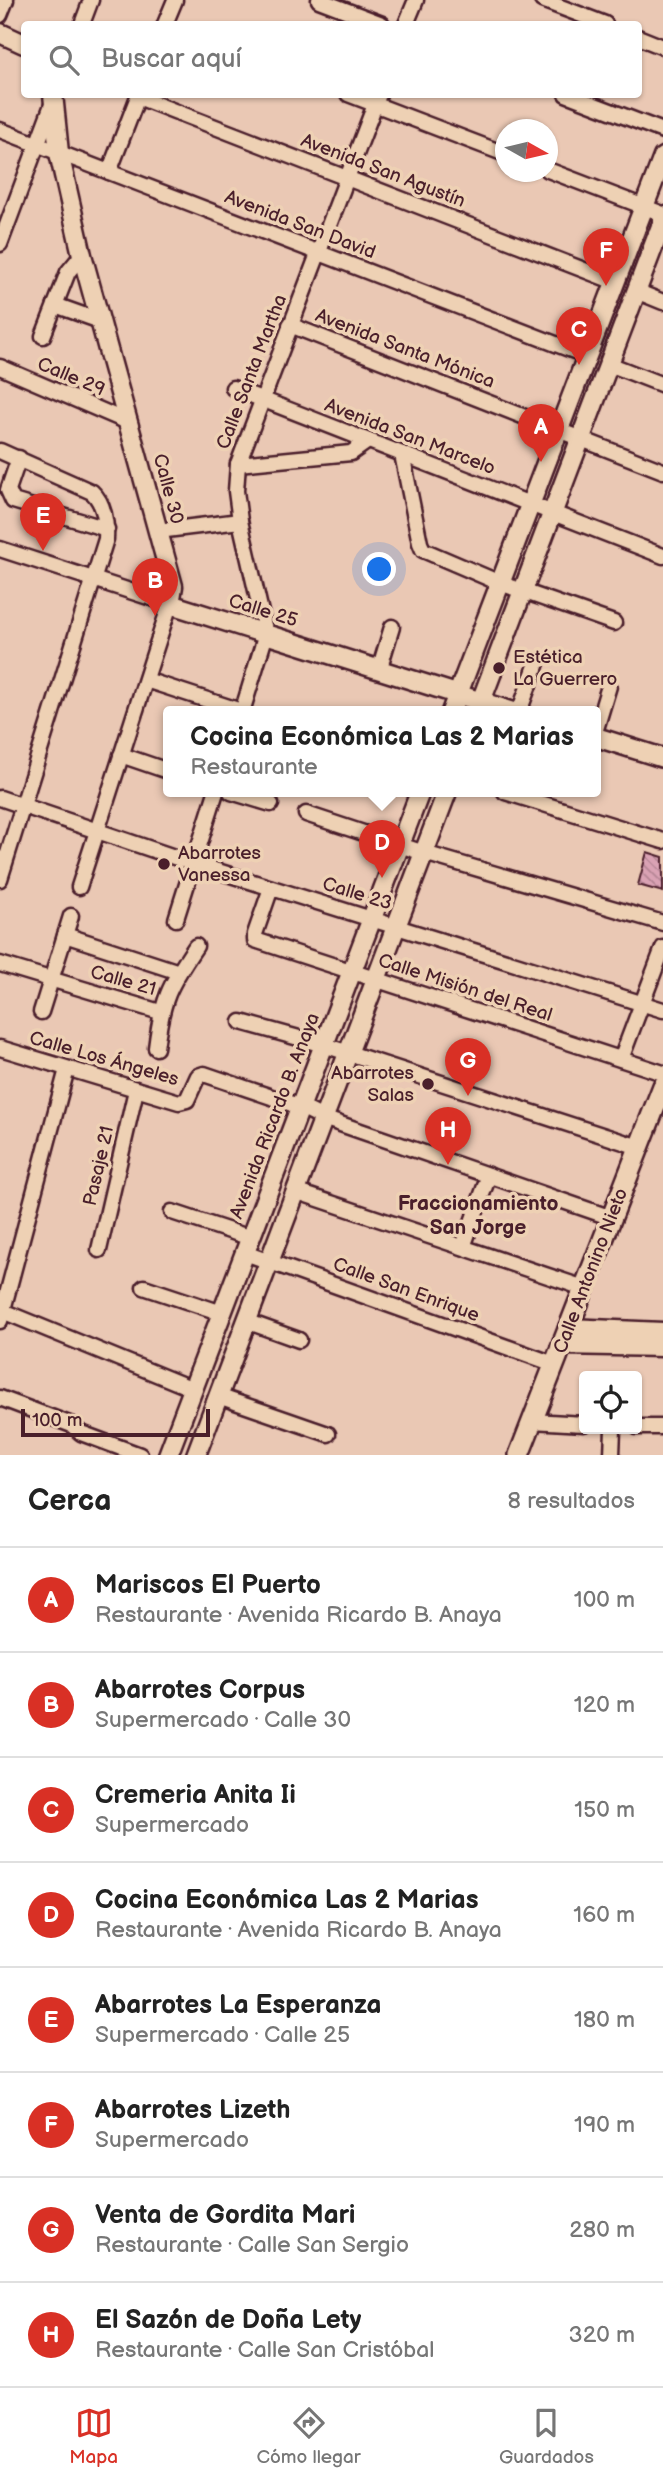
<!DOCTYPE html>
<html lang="es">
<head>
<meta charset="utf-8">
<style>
	body { margin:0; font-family:"Balsamiq Sans",sans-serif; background:#f6f6f6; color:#222 }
	.controls { position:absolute; right:21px; bottom:21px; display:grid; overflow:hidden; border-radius:7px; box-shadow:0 2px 5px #0004 }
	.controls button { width:63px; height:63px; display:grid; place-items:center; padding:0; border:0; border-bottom:2px solid #e0e0e0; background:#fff; color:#222; font:35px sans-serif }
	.compass { position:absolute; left:495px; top:119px; width:63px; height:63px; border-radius:50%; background:#fff; box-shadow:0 2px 5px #0004; rotate:98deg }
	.scale { position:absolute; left:21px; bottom:18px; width:189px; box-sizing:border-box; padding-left:7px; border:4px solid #4a1f2b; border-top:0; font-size:19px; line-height:24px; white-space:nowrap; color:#4a1f2b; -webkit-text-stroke:5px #eed1b4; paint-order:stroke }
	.you { position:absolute; left:380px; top:570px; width:24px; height:24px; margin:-18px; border:5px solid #fff; border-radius:50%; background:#1a73e8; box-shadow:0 0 0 10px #1a73e833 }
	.badge { display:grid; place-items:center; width:46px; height:46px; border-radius:50%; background:#d93025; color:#fff; font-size:23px; font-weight:700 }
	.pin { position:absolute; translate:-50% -58px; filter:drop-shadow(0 2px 4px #0008) }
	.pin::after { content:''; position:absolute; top:37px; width:24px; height:21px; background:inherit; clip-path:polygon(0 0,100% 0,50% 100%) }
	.popup { position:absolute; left:163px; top:706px; width:438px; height:91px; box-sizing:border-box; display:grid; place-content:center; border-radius:7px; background:#fff; filter:drop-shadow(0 2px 5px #0005); font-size:23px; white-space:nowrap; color:#767676 }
	.popup b { font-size:26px; color:#222 }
	.popup::after { content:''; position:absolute; left:50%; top:100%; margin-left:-14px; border:14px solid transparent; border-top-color:#fff }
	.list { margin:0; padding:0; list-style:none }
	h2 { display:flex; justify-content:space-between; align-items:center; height:91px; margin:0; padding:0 28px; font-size:30px }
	h2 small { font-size:23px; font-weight:400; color:#767676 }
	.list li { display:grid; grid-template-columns:46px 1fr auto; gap:21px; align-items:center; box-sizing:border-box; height:105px; padding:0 28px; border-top:2px solid #e0e0e0 }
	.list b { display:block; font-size:26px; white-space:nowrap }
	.list p { margin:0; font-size:23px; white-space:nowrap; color:#767676 }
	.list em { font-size:23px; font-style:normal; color:#767676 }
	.icon { flex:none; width:38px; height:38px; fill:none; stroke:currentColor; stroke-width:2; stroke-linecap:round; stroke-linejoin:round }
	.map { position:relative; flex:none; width:663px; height:1455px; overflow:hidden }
	.search { position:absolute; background:#fff; box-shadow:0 2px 5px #0004; left:21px; right:21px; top:21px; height:77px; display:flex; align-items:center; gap:18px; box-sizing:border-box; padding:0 24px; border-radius:7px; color:#767676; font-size:26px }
	.sheet { height:931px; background:#fff }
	nav { display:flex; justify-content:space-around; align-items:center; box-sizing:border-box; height:98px; border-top:2px solid #e0e0e0; background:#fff; font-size:19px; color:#767676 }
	nav a { display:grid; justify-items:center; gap:4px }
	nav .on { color:#d93025 }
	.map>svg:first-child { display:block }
	.building { fill:url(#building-back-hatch); stroke:#4a1f2b; stroke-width:2 }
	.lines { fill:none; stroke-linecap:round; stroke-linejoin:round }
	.minor-casing { stroke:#4a1f2b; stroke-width:19 }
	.tertiary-casing { stroke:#4a1f2b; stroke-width:23 }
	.secondary-casing { stroke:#4a1f2b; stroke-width:24 }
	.minor { stroke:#eed1b4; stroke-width:14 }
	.tertiary { stroke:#eed1b4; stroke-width:18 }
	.secondary { stroke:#eed1b4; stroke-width:19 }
	.poi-dot { fill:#4a1f2b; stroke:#eed1b4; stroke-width:2.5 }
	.labels { text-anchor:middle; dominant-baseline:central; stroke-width:7; stroke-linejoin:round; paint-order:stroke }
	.street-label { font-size:19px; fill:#4a1f2b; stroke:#eed1b4 }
	.poi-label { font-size:19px; fill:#4a1f2b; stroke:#eed1b4; text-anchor:start }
	.neighbourhood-label { font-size:21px; font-weight:bold; fill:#4a1f2b; stroke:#eed1b4 }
</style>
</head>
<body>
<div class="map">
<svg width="663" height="1455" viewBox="0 0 663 1455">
	<defs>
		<pattern id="building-back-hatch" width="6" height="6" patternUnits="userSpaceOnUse" patternTransform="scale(1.75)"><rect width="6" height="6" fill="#daa2b4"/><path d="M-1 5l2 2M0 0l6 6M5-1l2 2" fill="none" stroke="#b38393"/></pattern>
	</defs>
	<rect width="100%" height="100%" fill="#eac8b4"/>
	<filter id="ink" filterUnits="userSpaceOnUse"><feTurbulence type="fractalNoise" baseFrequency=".0143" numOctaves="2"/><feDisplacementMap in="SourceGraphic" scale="14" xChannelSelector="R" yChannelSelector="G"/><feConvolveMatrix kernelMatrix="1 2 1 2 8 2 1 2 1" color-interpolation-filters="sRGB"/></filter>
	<g filter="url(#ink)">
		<polygon class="building" points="647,852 663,857 663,892 638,885"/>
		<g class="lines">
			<defs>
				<g id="minor">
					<polyline points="319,0 382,24"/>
					<polyline points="542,0 605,24"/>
					<polyline points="0,15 6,0"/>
					<polyline points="82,24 91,0"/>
					<polyline points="165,24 175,0"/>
					<polyline points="406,24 416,0"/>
					<polyline points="638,37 663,47"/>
					<polyline points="348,94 505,154"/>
					<polyline points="566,94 663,131"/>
					<polyline points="138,97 615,282"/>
					<polyline points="0,130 587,356"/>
					<polyline points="548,170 663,214"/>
					<polyline points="109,172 139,94"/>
					<polyline points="0,244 53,102"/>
					<polyline points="636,291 663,302"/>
					<polyline points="55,305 100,321"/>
					<polyline points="290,325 663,471"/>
					<polyline points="43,336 68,272 82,255"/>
					<polyline points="609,364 663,385"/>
					<polyline points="0,367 128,422"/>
					<polyline points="233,388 663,556"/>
					<path d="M0,451l92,41c12,11 15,31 14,47l-106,340"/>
					<polyline points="402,454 420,543 423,550 500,583 614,623"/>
					<polyline points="19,458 8,490 13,501 107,529"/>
					<polyline points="238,464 351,453 368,441"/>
					<polyline points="158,531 240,521"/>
					<polyline points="0,549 170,604 79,887"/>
					<polyline points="379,670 392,627"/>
					<polyline points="146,680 244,712"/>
					<polyline points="242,712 266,634 240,521 236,491 238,464 379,94"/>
					<polyline points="519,712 537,663"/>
					<polyline points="596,729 609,686"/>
					<polyline points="121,755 168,771"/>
					<polyline points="231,792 271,804"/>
					<polyline points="505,792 663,841"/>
					<polyline points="0,798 192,863 663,1010"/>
					<polyline points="306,814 424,853 663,923"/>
					<polyline points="271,888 255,934 255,940 663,1073"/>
					<polyline points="176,919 216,792"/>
					<polyline points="65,935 179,972"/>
					<polyline points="0,964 160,1012"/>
					<polyline points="41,1012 71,916"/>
					<polyline points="241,1022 324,1045 639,1147"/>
					<polyline points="0,1048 179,1102 187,1100 198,1076 204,1074 301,1107 323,1118 612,1218"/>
					<path d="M156,1048c6,-49 13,-62 40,-102"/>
					<polyline points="621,1059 663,948"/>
					<polyline points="295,1191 584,1288"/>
					<polyline points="172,1212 251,1238"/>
					<polyline points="463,1247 489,1175"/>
					<polyline points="99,1250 136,1090"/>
					<polyline points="245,1253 554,1364"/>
					<polyline points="144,1287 222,1313"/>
					<polyline points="0,1310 193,1389"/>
					<polyline points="0,1321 67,1069"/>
					<polyline points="246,1321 299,1340"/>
					<polyline points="218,1396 328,1434"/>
					<polyline points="0,1398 72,1425 81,1433 140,1455"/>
					<polyline points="532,1421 584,1424"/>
					<polyline points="637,1427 663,1427"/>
					<polyline points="612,1455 613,1429"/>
				</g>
				<g id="tertiary">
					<polyline points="0,33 24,44"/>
					<polyline points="53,94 59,153 82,255 173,586 170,604 514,712"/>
					<polyline points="451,712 663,157"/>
					<polyline points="477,712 663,221"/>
					<polyline points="596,737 663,758"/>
					<polyline points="568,1328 663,1332"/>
					<polyline points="562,1345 663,1347"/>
					<polyline points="168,1455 420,792"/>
					<polyline points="196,1455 447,792"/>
				</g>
				<polyline id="secondary" points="519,1455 663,1086"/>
			</defs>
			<use href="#minor" class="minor-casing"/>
			<use href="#tertiary" class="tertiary-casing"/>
			<use href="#secondary" class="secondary-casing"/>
			<use href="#minor" class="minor"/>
			<use href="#tertiary" class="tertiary"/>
			<use href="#secondary" class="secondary"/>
		</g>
	</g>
	<g class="poi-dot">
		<circle cx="499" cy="668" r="7"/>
		<circle cx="164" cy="864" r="7"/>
		<circle cx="428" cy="1084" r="7"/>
	</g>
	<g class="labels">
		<g class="street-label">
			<text transform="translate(383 171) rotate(21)">Avenida San Agustín</text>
			<text transform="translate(300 225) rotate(21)">Avenida San David</text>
			<text transform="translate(405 349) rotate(21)">Avenida Santa Mónica</text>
			<text transform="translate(252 372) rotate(-69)">Calle Santa Martha</text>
			<text transform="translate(71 377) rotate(23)">Calle 29</text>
			<text transform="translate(410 437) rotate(21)">Avenida San Marcelo</text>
			<text transform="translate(168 489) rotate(75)">Calle 30</text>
			<text transform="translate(263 611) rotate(17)">Calle 25</text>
			<text transform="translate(357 894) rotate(17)">Calle 23</text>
			<text transform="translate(123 981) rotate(16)">Calle 21</text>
			<text transform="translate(465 988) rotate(18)">Calle Misión del Real</text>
			<text transform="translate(104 1059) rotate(16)">Calle Los Ángeles</text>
			<text transform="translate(275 1116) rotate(-69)">Avenida Ricardo B. Anaya</text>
			<text transform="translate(99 1166) rotate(-77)">Pasaje 21</text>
			<text transform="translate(591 1271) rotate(-69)">Calle Antonino Nieto</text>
			<text transform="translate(406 1290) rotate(20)">Calle San Enrique</text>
		</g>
		<g class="poi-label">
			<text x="513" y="657">Estética<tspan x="513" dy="22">La Guerrero</tspan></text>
			<text x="178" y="853">Abarrotes<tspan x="178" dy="22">Vanessa</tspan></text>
			<text x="414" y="1073" text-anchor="end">Abarrotes<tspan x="414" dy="22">Salas</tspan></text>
		</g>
		<g class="neighbourhood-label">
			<text x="478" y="1203">Fraccionamiento<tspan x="478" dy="24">San Jorge</tspan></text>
		</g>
	</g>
</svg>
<div class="controls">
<button><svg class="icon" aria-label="locate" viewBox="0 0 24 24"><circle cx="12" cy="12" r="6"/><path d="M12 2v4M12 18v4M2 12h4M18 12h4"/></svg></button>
</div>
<svg class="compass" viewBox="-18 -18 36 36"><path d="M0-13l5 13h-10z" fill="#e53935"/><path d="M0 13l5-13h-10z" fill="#767676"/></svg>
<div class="scale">100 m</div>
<div class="you"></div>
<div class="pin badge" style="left:541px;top:462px">A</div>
<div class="pin badge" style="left:155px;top:616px">B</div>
<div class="pin badge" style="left:579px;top:365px">C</div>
<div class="pin badge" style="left:382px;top:878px">D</div>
<div class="popup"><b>Cocina Económica Las 2 Marias</b>Restaurante</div>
<div class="pin badge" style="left:43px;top:551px">E</div>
<div class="pin badge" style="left:606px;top:286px">F</div>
<div class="pin badge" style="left:468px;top:1096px">G</div>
<div class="pin badge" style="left:448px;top:1165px">H</div>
<div class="search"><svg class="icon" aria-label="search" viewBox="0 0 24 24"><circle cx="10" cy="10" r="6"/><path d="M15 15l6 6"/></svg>Buscar aquí</div>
</div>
<section class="sheet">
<h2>Cerca<small>8 resultados</small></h2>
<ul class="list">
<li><span class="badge">A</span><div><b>Mariscos El Puerto</b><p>Restaurante · Avenida Ricardo B. Anaya</p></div><em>100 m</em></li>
<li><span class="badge">B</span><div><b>Abarrotes Corpus</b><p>Supermercado · Calle 30</p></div><em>120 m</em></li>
<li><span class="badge">C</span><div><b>Cremeria Anita Ii</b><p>Supermercado</p></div><em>150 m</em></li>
<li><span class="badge">D</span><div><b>Cocina Económica Las 2 Marias</b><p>Restaurante · Avenida Ricardo B. Anaya</p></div><em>160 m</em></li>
<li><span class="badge">E</span><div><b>Abarrotes La Esperanza</b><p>Supermercado · Calle 25</p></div><em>180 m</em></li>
<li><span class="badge">F</span><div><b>Abarrotes Lizeth</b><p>Supermercado</p></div><em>190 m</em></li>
<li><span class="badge">G</span><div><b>Venta de Gordita Mari</b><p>Restaurante · Calle San Sergio</p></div><em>280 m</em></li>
<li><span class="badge">H</span><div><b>El Sazón de Doña Lety</b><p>Restaurante · Calle San Cristóbal</p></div><em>320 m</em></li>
</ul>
</section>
<nav>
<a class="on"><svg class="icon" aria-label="map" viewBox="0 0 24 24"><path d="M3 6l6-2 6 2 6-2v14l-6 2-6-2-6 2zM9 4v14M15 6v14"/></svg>Mapa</a>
<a><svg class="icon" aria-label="directions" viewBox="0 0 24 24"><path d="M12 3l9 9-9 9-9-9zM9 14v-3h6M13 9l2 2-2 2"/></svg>Cómo llegar</a>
<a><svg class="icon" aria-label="saved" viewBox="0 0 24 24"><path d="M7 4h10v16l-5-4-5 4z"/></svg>Guardados</a>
</nav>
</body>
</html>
